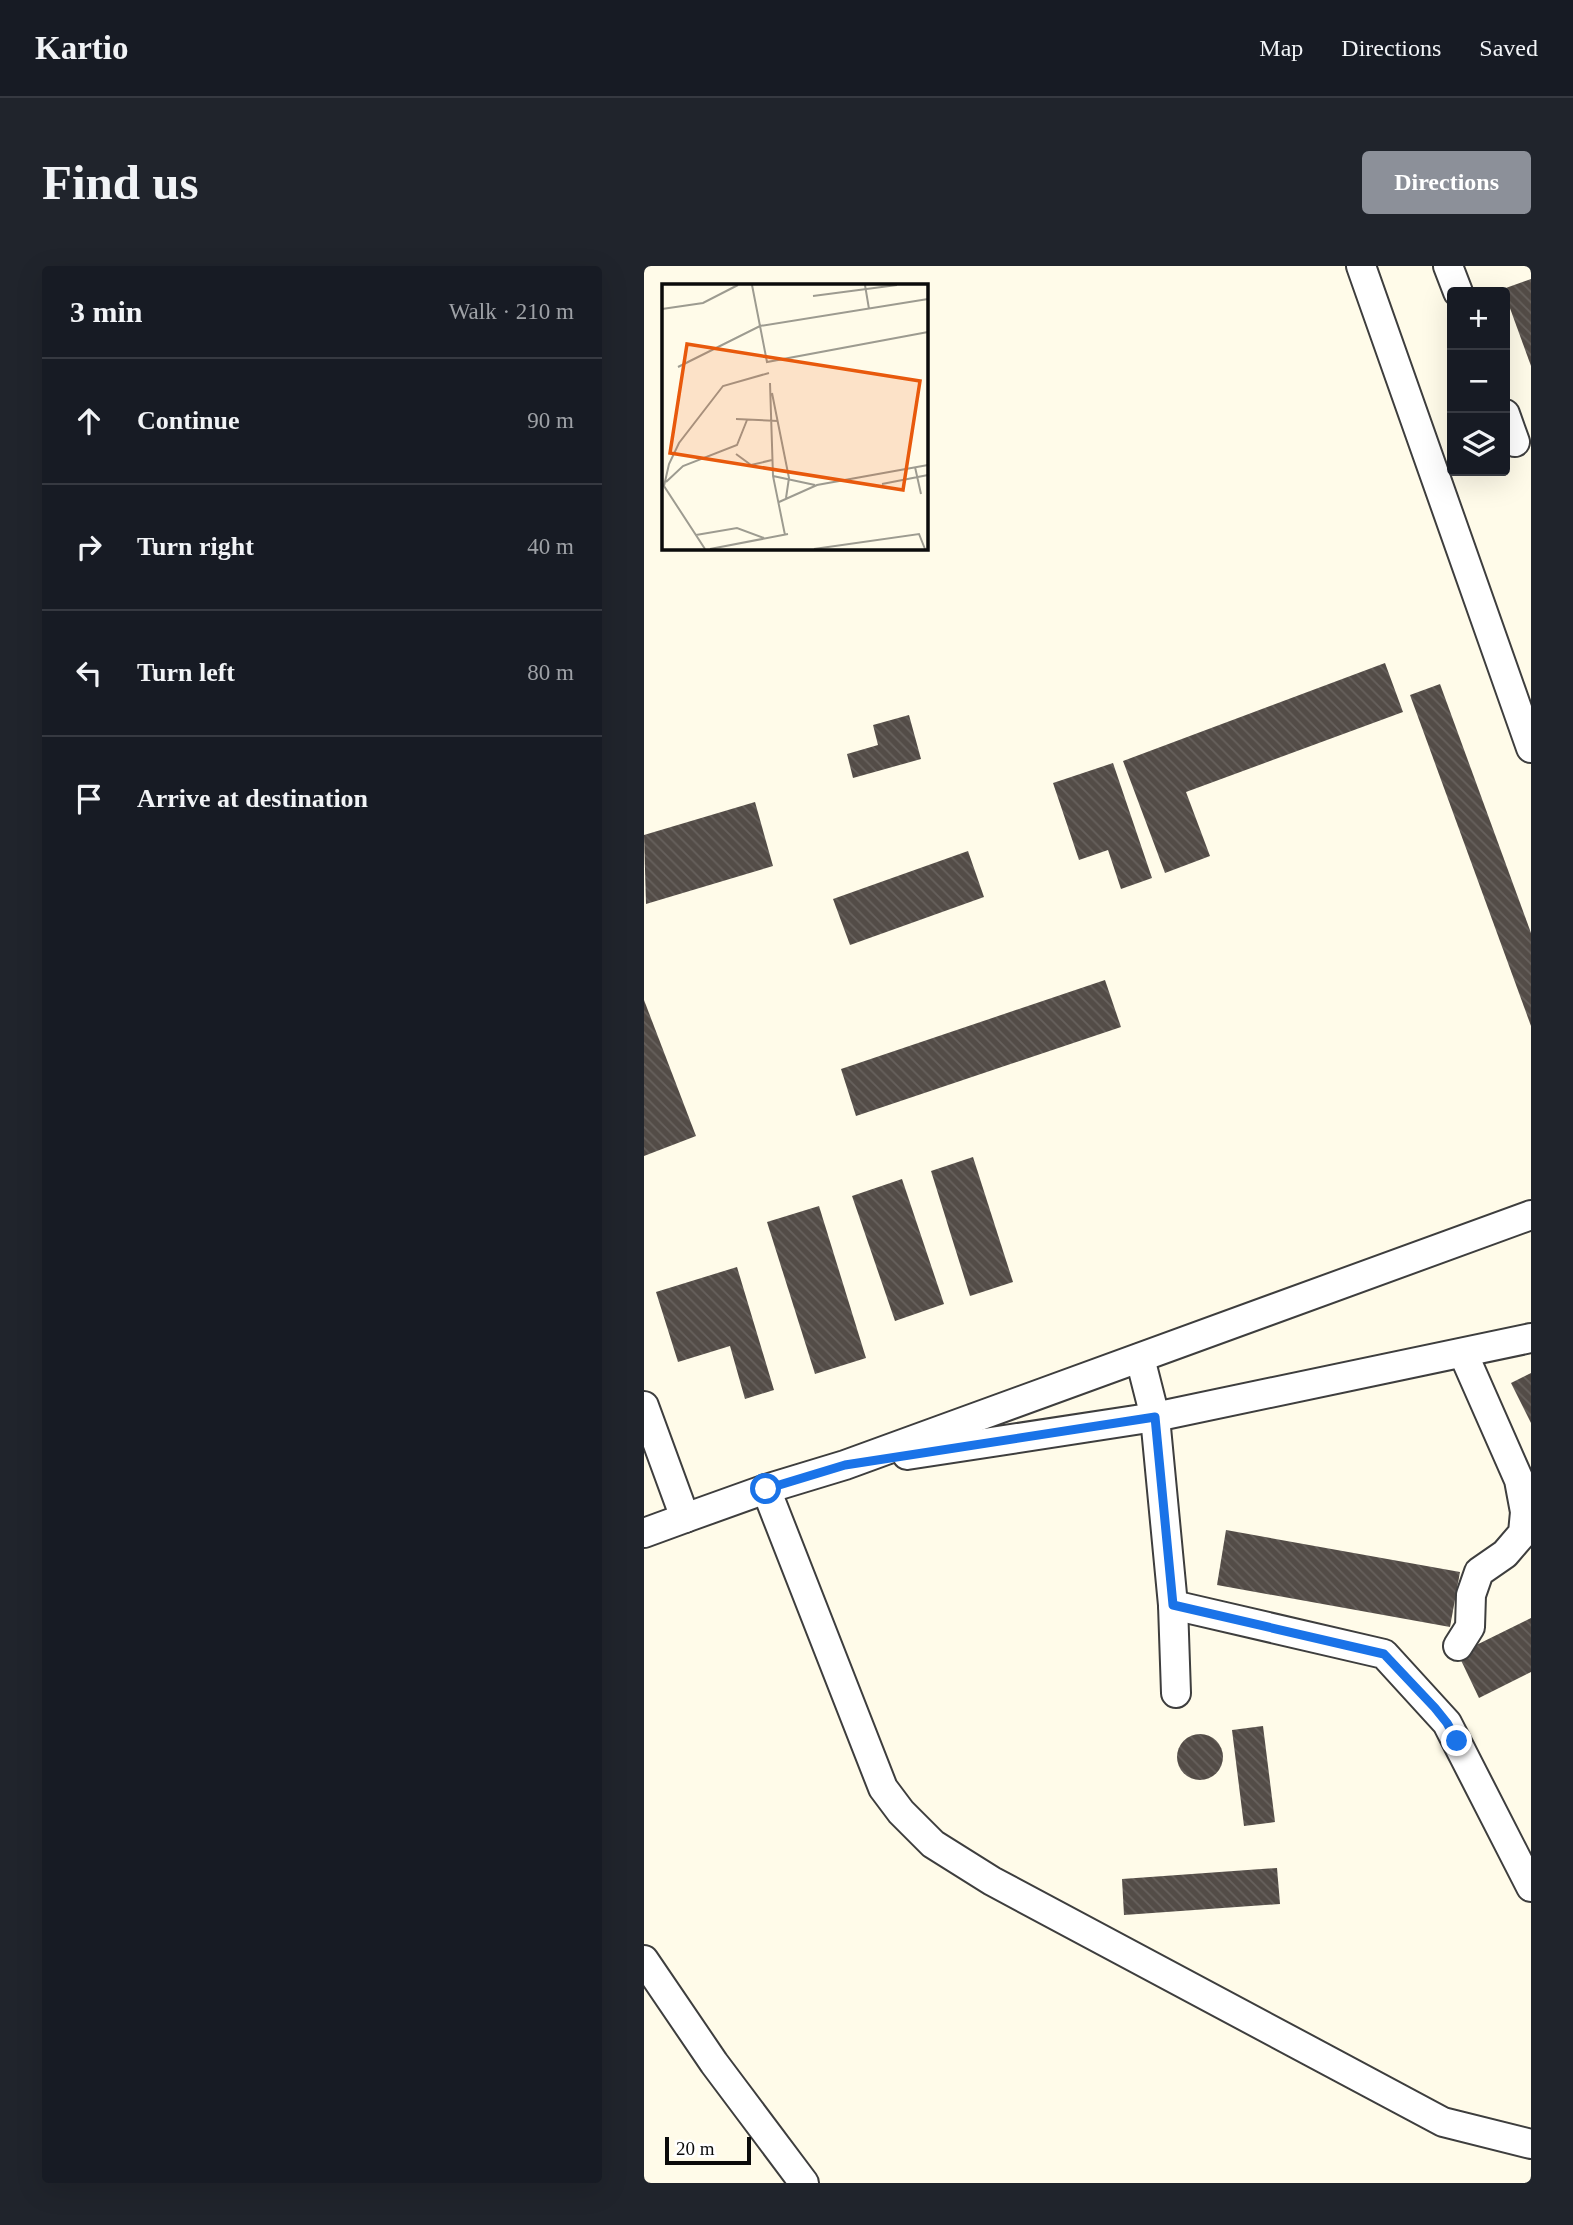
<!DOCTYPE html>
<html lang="en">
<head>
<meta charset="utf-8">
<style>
	body { margin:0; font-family:Georgia,serif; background:#20242c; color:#f1f3f6 }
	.controls { position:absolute; right:21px; top:21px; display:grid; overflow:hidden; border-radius:7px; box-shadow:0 7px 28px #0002 }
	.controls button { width:63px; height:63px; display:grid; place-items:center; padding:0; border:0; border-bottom:2px solid #363941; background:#171b24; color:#f1f3f6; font:35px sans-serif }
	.scale { position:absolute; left:21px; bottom:18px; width:86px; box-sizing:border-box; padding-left:7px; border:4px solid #0b0b0b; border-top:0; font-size:19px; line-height:24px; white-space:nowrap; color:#0b0b0b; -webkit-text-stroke:5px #fff; paint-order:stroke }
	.stop { position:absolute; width:21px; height:21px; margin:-16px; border:5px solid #1a73e8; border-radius:50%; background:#fff }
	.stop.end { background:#1a73e8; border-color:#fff; box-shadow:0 2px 7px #0008 }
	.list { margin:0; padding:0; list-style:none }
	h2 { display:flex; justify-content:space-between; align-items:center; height:91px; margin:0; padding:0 28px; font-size:30px }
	h2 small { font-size:23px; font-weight:400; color:#9ea1a6 }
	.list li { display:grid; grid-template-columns:46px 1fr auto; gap:21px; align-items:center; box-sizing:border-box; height:126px; padding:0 28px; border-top:2px solid #363941 }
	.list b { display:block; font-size:26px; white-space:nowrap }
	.list em { font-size:23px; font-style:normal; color:#9ea1a6 }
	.icon { flex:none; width:38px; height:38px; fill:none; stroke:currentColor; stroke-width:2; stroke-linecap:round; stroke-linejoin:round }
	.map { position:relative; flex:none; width:887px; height:1917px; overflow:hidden; border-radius:7px }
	header { display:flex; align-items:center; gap:42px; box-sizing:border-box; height:98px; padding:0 35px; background:#171b24; border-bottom:2px solid #363941 }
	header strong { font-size:33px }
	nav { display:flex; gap:38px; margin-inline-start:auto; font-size:24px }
	.intro { display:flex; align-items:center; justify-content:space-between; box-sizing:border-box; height:168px; padding:0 42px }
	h1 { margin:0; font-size:49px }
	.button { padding:18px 32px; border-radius:7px; background:#8c9099; color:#fff; font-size:24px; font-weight:700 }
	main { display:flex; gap:42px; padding:0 42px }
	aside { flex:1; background:#171b24; border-radius:7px; box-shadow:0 7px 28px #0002 }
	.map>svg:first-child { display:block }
	.building { fill:url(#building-back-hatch) }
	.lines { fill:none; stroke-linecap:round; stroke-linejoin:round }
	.minor-casing { stroke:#3e3e3e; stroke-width:32 }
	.minor { stroke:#fff; stroke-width:28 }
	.route { stroke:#1a73e8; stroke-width:9 }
	.inset-road { fill:none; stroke:#9d9b90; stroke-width:2 }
	.view { fill:#e8590c; fill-opacity:0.15; stroke:#e8590c; stroke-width:3.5 }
	.inset-edge { fill:none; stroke:#0b0b0b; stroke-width:3.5 }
</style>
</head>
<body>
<header>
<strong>Kartio</strong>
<nav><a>Map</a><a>Directions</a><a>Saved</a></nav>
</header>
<div class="intro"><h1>Find us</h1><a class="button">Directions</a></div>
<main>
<aside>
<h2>3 min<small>Walk · 210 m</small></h2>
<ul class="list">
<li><svg class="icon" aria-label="ahead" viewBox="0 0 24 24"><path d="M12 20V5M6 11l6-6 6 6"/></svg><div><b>Continue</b></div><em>90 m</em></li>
<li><svg class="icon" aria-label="right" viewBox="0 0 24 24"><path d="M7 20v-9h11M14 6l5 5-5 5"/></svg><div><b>Turn right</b></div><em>40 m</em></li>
<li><svg class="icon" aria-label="left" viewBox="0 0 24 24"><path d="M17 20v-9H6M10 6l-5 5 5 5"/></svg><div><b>Turn left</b></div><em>80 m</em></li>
<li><svg class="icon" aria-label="arrive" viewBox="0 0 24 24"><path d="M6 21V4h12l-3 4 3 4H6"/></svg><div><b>Arrive at destination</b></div></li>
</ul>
</aside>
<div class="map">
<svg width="887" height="1917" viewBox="0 0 887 1917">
	<defs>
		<pattern id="building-back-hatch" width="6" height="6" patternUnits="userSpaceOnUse" patternTransform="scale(1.75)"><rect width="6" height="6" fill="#534c47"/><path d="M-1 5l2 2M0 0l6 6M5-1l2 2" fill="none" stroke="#67615d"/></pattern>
	</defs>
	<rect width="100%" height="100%" fill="#fffbe9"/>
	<g class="building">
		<polygon points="887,13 887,100 859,23"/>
		<polygon points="741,397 759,446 542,526 566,590 521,607 479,495"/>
		<polygon points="796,418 887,667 887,760 766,429"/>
		<polygon points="265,449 277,493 209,512 203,488 234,479 229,459"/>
		<polygon points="469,497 508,612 477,623 464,584 435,594 409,517"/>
		<polygon points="111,536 129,600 2,638 0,569"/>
		<polygon points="324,585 340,631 206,679 189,633"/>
		<polygon points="461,714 477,761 212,850 197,803"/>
		<polygon points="0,734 52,870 0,890"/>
		<polygon points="329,891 369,1016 326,1030 287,905"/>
		<polygon points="258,913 300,1038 251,1055 208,930"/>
		<polygon points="175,940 222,1092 171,1108 123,956"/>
		<polygon points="93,1001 130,1124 101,1133 86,1080 34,1096 12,1026"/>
		<polygon points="887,1107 887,1157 867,1117"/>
		<polygon points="582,1264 816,1306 806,1361 573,1319"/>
		<polygon points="887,1352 887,1406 835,1432 814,1388"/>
		<polygon points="619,1460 631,1556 600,1560 588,1464"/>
		<circle cx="556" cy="1491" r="23"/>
		<polygon points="633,1602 636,1638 480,1649 478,1613"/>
	</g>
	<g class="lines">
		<defs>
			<g id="minor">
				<polyline points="717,0 887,482"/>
				<polyline points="804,0 814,26"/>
				<polyline points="861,148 871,176"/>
				<polyline points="496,1092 511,1151 529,1339 532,1427"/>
				<polyline points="0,1140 41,1252 0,1267"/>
				<polyline points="263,1189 511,1151 887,1072"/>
				<polyline points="122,1223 239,1522 257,1546 289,1578 348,1615 799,1856 887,1878"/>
				<polyline points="41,1252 122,1223 201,1199 887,949"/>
				<polyline points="529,1339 740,1388 803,1457 887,1621"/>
				<polyline points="814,1380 826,1361 827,1329 835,1306 861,1288 879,1267 881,1246 875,1214 819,1087"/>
				<polyline points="0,1694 70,1797 160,1917"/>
			</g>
		</defs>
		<use href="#minor" class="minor-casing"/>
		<use href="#minor" class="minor"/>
	</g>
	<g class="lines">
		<polyline class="route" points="122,1223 201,1199 511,1151 529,1339 740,1388 791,1442 803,1457 813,1475"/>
	</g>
	<g transform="translate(18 18)">
		<rect width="266" height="266" fill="#fffbe9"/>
		<path class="inset-road" d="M90,1l15,77 161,-30M203,1l4,24M151,12l84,-11M0,25l41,-6 35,-18M16,83l82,-41 168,-27M108,99l3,93 12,59M110,109l17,85 -3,20M74,135l42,2M74,170l15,11 21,-5M253,183l6,27M111,192l42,9M4,198l17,-16 54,-21 10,-25M220,200l46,-9M117,218l38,-17 111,-20M34,251l41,-7 27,10M43,265l-41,-63 5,-22 10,-21 44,-57 46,-13M48,265l78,-15M152,265l105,-15 6,15"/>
		<path class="view" d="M25,60l233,37 -17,109 -233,-37z"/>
		<rect width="266" height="266" class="inset-edge"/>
	</g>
</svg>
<div class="controls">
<button>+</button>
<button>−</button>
<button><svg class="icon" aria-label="layers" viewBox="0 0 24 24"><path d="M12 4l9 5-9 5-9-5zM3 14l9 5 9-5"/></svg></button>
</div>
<div class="scale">20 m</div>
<div class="stop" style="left:122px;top:1223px"></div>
<div class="stop end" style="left:813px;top:1475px"></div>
</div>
</main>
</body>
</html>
